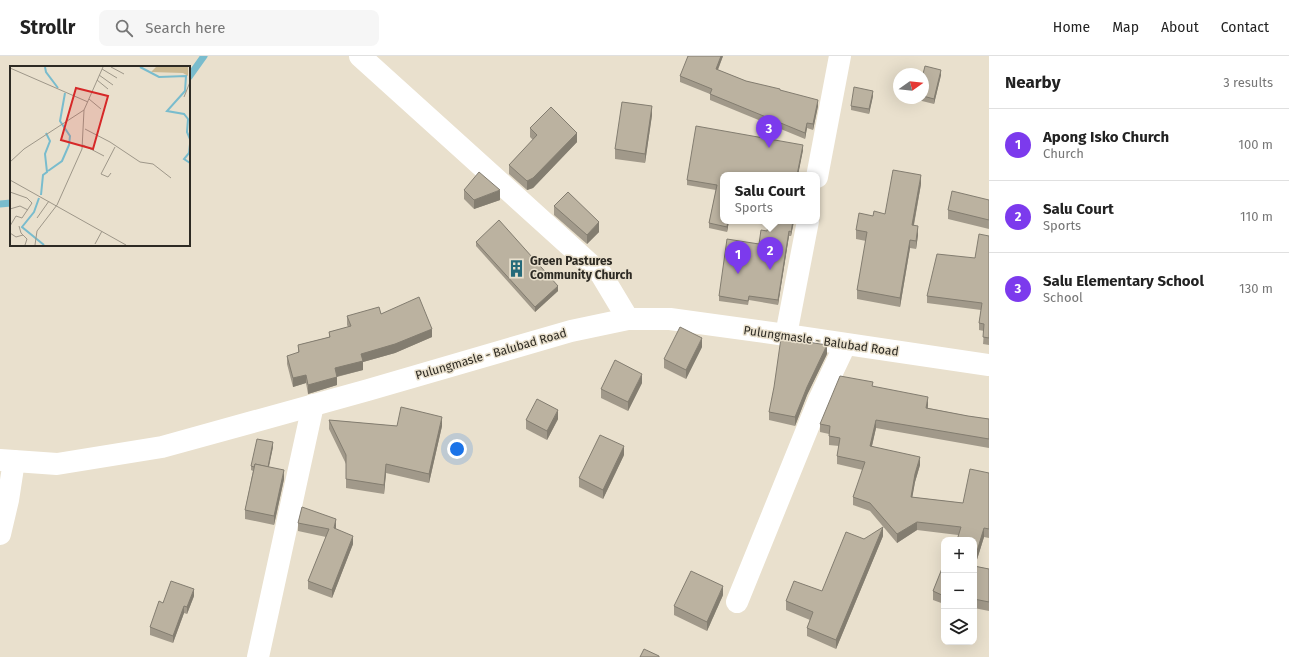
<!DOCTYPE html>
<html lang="en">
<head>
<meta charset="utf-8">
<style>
	body { margin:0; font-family:"Fira Sans",sans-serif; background:#f6f6f6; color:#222 }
	.controls { position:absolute; right:12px; bottom:12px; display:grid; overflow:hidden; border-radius:8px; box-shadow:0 4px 16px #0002 }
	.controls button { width:36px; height:36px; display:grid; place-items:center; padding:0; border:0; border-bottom:1px solid #e0e0e0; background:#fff; color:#222; font:20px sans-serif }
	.compass { position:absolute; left:893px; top:12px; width:36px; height:36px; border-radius:50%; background:#fff; box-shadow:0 4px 16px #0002; rotate:75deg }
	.you { position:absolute; left:457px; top:393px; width:14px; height:14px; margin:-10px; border:3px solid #fff; border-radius:50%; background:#1a73e8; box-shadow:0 0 0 6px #1a73e833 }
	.badge { display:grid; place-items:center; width:26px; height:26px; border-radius:50%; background:#7c3aed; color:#fff; font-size:13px; font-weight:700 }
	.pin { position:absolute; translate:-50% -33px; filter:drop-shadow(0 1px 2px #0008) }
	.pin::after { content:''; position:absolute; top:21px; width:14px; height:12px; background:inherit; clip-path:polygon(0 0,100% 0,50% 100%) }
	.popup { position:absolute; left:720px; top:116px; width:100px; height:52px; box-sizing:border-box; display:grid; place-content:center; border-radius:8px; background:#fff; filter:drop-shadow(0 1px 3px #0005); font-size:13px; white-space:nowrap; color:#767676 }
	.popup b { font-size:15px; color:#222 }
	.popup::after { content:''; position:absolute; left:50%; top:100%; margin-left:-8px; border:8px solid transparent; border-top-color:#fff }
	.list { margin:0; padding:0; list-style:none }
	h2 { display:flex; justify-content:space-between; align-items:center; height:52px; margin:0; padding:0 16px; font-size:17px }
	h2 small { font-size:13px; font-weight:400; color:#767676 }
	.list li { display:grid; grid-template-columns:26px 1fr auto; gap:12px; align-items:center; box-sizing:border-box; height:72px; padding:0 16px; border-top:1px solid #e0e0e0 }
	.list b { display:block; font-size:15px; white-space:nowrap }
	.list p { margin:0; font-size:13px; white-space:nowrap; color:#767676 }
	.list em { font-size:13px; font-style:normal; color:#767676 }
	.icon { flex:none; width:22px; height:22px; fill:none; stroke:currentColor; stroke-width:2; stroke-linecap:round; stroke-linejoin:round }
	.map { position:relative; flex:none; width:989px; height:601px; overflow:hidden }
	header { display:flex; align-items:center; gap:24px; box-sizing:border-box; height:56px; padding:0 20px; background:#fff; border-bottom:1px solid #e0e0e0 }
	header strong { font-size:19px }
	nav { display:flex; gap:22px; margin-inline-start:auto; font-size:14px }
	.search { width:280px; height:36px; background:#f6f6f6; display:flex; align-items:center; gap:10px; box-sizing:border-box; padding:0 14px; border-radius:8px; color:#767676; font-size:15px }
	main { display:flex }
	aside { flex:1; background:#fff }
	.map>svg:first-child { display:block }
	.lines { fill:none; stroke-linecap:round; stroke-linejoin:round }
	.stream { stroke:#79bccd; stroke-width:7 }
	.street { stroke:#fff; stroke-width:22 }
	.secondary { stroke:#fff; stroke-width:22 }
	.wall { fill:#a1998a }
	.shaded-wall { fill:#837d70 }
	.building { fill:#bbb2a0; stroke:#837d70 }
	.labels { text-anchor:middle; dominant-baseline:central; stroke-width:3; stroke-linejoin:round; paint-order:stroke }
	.poi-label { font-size:12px; font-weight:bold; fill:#2d2a23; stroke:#e9e0cd; text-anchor:start }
	.street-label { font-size:12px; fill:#2d2a23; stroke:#e9e0cd }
	.inset-river { fill:none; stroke:#79bccd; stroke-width:2 }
	.inset-road { fill:none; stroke:#9e9789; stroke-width:1 }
	.view { fill:#d62828; fill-opacity:0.15; stroke:#d62828; stroke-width:2 }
	.inset-edge { fill:none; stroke:#2d2a23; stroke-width:2 }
</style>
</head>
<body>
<header>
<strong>Strollr</strong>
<div class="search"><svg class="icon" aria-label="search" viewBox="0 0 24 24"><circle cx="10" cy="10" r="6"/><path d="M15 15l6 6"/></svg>Search here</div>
<nav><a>Home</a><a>Map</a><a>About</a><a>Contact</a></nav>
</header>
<main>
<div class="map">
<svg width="989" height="601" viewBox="0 0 989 601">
	<rect width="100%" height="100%" fill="#e9e0cd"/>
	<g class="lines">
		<g class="stream">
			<polyline points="189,21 204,0"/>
			<polyline points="0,148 11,147"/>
		</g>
		<g class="street">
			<polyline points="360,0 601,218 628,263"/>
			<polyline points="817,121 840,0"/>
			<polyline points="786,279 808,165"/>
			<polyline points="0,478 8,444 14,405"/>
			<polyline points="737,546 819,344 845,289"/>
			<polyline points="258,601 313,349"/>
		</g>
		<polyline class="secondary" points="0,404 57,408 162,391 368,334 571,275 628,263 670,263 786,279 989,309"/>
	</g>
	<g class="wall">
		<polygon points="723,0 718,14 746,25 780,34 818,50 813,74 807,72 805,83 710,44 710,38 680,26 680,20"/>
		<polygon points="923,18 941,19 934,48 918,44 918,42 923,42"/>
		<polygon points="873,40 869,58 851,54 851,50"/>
		<polygon points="652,59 645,107 615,103 615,93"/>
		<polygon points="530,72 577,86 533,132 527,134 509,118 509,109 533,84 530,81"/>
		<polygon points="803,94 798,119 723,119 729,165 727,176 709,172 709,167 716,134 687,129 687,124"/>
		<polygon points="921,128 914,169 918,179 916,193 910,192 900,251 857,243 857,234 866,185 856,183 856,174 885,158"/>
		<polygon points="464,134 500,144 474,153 464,143"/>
		<polygon points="989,144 989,173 948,163 948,154"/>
		<polygon points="554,150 599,176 587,188 554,159"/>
		<polygon points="769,165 794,165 791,180 789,180 778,249 749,244 748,249 719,245 719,240 759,188 767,175"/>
		<polygon points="989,180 989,289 983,288 984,275 979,274 979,267 981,254 927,247 927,240 975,202"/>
		<polygon points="476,186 558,235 535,256 476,190"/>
		<polygon points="381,258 432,281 395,297 363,306 363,314 337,321 337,329 308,338 306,327 293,331 287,308 287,300 298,297 298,289 329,281 329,276 348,271 347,269 347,260"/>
		<polygon points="702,291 686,323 664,312 664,303"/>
		<polygon points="827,298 807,339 795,370 769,364 769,356"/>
		<polygon points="642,327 628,355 601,342 601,333"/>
		<polygon points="873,330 928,349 928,352 968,360 989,363 989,392 876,372 872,390 920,409 915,426 912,441 963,447 989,417 989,482 984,481 975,510 989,513 989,555 974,552 974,484 958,479 917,474 897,487 870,455 853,449 853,441 863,414 837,408 837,400 839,390 829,389 829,378 820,376 820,368"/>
		<polygon points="558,363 547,384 526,373 526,364"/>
		<polygon points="329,364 397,370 442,370 429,427 386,417 384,438 346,432 346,408 329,373"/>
		<polygon points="273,391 269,411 284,423 274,469 245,463 245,454 253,415 251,414 251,410"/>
		<polygon points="624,399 603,443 579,431 579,422"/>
		<polygon points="298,467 336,471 336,473 353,488 332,542 308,533 308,525 326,481 298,475"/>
		<polygon points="883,480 836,593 807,580 807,572 810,564 786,554 786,545 822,535 864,483"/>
		<polygon points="944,510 944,548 933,544 933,535"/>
		<polygon points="723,539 707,575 674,559 674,550"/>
		<polygon points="194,540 187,558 184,557 173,587 150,579 150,571 163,547"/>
	</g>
	<g class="shaded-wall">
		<polygon points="721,0 723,0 716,18 716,13"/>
		<polygon points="941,14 941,19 934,48 934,43"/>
		<polygon points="873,35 873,40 869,58 869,53"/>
		<polygon points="818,44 818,50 813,74 813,68"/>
		<polygon points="652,50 652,59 645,107 645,98"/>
		<polygon points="807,67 807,72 805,83 805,77"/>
		<polygon points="577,77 577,86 533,132 527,134 527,125"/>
		<polygon points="803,89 803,94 798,119 797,119"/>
		<polygon points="921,119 921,128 912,178 912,169"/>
		<polygon points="500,134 500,144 474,153 474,144"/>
		<polygon points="728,165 729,165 727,176 727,171"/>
		<polygon points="793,165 794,165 791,180 791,176"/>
		<polygon points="599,166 599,176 587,188 587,179"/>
		<polygon points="918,170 918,179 916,193 916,185"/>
		<polygon points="789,175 789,180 778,249 778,244"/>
		<polygon points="910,184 910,192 900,251 900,242"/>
		<polygon points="558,230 558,235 535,256 535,251"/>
		<polygon points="432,273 432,281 395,297 363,306 363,314 335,321 335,312 361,298"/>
		<polygon points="702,282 702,291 686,323 686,314"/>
		<polygon points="827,289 827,298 807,339 795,370 795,361 807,331"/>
		<polygon points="642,318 642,327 628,355 628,346"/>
		<polygon points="306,319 306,327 293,331 293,322"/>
		<polygon points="337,321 337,329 308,338 308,329"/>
		<polygon points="928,341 928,349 926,360 926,352"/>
		<polygon points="558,354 558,363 547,384 547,375"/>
		<polygon points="442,361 442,370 429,427 429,418"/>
		<polygon points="876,364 876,372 870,398 870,390"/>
		<polygon points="273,386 273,391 267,418 267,413"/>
		<polygon points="624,390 624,399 603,443 603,434"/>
		<polygon points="920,401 920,409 915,426 911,449 911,441 915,418"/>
		<polygon points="386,408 386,417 384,438 384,429"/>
		<polygon points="284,414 284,423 274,469 274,460"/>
		<polygon points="336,463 336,471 334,480 334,472"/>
		<polygon points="917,466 917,474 897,487 897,478"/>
		<polygon points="883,471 883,480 836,593 836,584"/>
		<polygon points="984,472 984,481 974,513 974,505"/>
		<polygon points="353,480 353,488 332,542 332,534"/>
		<polygon points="723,530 723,539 707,575 707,566"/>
		<polygon points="194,533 194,540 187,558 187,551"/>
		<polygon points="184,550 184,557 173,587 173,580"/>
	</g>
	<g class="building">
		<polygon points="688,0 721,0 716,13 746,25 780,33 780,34 818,44 813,68 807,67 805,77 710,38 712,33 680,20"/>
		<polygon points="925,10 941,14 934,43 923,40 923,18"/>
		<polygon points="854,31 873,35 869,53 851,50"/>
		<polygon points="622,46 652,50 645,98 615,93"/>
		<polygon points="551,51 577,77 533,122 527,125 509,109 537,79 530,72"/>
		<polygon points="696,70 803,89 797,119 723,119 723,165 728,165 727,171 709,167 717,129 687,124"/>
		<polygon points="893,114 921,119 912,169 918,170 916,185 910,184 900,242 857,234 867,176 856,174 859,157 873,160 874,155 885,158"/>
		<polygon points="479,116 500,134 474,144 464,134"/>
		<polygon points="952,135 989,144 989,164 948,154"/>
		<polygon points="568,136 599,166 587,179 554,150"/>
		<polygon points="499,164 558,230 535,251 476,186"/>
		<polygon points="769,165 793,165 791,176 789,175 778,244 749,240 748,245 719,240 727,183 759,188 761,174 767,175"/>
		<polygon points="979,178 989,180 989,282 983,281 984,268 979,267 982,247 927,240 937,198 975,202"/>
		<polygon points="419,241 432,273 395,288 361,298 363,305 335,312 337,321 308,329 306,319 293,322 287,300 299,296 298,289 330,281 329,276 351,270 347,260 379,251 381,258"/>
		<polygon points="680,271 702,282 686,314 664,303"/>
		<polygon points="781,282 827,289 807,331 795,361 769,356 774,331"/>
		<polygon points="615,304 642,318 628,346 601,333"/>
		<polygon points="840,320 873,326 872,330 928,341 926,352 968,360 989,363 989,383 876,364 870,390 920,401 915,418 911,441 963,447 970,413 989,417 989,473 984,472 974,505 974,484 957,484 961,471 917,466 897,478 870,447 853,441 865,406 837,400 840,382 829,380 830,370 820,368"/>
		<polygon points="537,343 558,354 547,375 526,364"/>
		<polygon points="401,351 442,361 429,418 386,408 384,429 346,423 346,399 329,364 397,370"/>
		<polygon points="600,379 624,390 603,434 579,422"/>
		<polygon points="257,383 273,386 268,411 255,408 254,411 251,410"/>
		<polygon points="255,408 284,414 274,460 245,454"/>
		<polygon points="302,451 336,463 334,472 353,480 332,534 308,525 329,473 298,467"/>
		<polygon points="883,471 836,584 807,572 813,556 786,545 794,525 822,535 846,476 864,483"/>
		<polygon points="943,510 944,510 944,540 933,535"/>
		<polygon points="974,510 989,513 989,546 974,543"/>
		<polygon points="691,515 723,530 707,566 674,550"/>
		<polygon points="171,525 194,533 187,551 184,550 173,580 150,571 159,545 163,547"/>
		<polygon points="644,593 659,600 659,601 640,601"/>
	</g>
	<defs>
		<symbol id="building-bare" viewBox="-9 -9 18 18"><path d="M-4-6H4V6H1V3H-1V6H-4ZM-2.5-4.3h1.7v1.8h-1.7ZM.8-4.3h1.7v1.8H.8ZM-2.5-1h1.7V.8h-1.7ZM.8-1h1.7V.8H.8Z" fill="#256a7a" stroke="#e9e0cd" stroke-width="2.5" paint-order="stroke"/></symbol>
	</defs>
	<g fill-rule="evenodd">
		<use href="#building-bare" x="504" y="200" width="25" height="25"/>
	</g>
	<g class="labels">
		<g class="poi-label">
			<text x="530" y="205">Green Pastures<tspan x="530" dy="14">Community Church</tspan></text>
		</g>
		<g class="street-label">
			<text transform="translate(821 285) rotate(8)">Pulungmasle - Balubad Road</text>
			<text transform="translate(491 298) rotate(-16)">Pulungmasle - Balubad Road</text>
		</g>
	</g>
	<g transform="translate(10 10)">
		<rect width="180" height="180" fill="#e9e0cd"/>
		<path d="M146,1h32v9l-5,-3 -32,-1z" fill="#cbb992"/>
		<path class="inset-river" d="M35,1l1,5 12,16M130,1l19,10 27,-1 -1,15 -18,20 17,3 4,5 -1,13 3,7M180,78l-1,9 -5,6 6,4M38,105l14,-10 7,-16 1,-9 -10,-15 5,-28M31,129l2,-20 4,-3 -2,-18 5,-13 -4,-8M29,132l-5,14 -12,15 22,18"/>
		<path class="inset-road" d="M101,1l13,7M0,2l78,34M92,3l15,9M89,9l14,10M87,14l11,9M174,31l6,-15M79,33l12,10M75,63l25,13 30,20 13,2 18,14M73,79l21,11M0,96l14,-13 60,-39M101,107l-3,4 -7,-3 14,-27M0,114l116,65M0,126l17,6 5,5 -10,15 -6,-2 -6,10M0,143l10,-3 8,4M27,152l12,-17M9,160l2,7 6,6 -2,6M0,167l6,4 7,-2M85,178l7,-13M25,179l2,-14 20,-26 25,-56 2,-39 19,-43"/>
		<path class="view" d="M66,22l32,8 -15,53 -32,-9z"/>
		<rect width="180" height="180" class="inset-edge"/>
	</g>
</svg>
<div class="controls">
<button>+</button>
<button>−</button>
<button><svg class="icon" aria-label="layers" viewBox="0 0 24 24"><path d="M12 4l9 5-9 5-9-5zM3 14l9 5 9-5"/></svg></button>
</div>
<svg class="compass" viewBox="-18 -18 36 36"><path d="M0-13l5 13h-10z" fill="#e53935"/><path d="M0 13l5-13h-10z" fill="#767676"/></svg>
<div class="you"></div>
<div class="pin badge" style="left:738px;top:218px">1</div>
<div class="pin badge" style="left:770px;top:214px">2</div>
<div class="popup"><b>Salu Court</b>Sports</div>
<div class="pin badge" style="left:769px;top:92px">3</div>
</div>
<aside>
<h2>Nearby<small>3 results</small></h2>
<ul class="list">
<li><span class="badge">1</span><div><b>Apong Isko Church</b><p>Church</p></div><em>100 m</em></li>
<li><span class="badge">2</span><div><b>Salu Court</b><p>Sports</p></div><em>110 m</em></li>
<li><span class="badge">3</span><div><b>Salu Elementary School</b><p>School</p></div><em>130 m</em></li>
</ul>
</aside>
</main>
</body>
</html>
